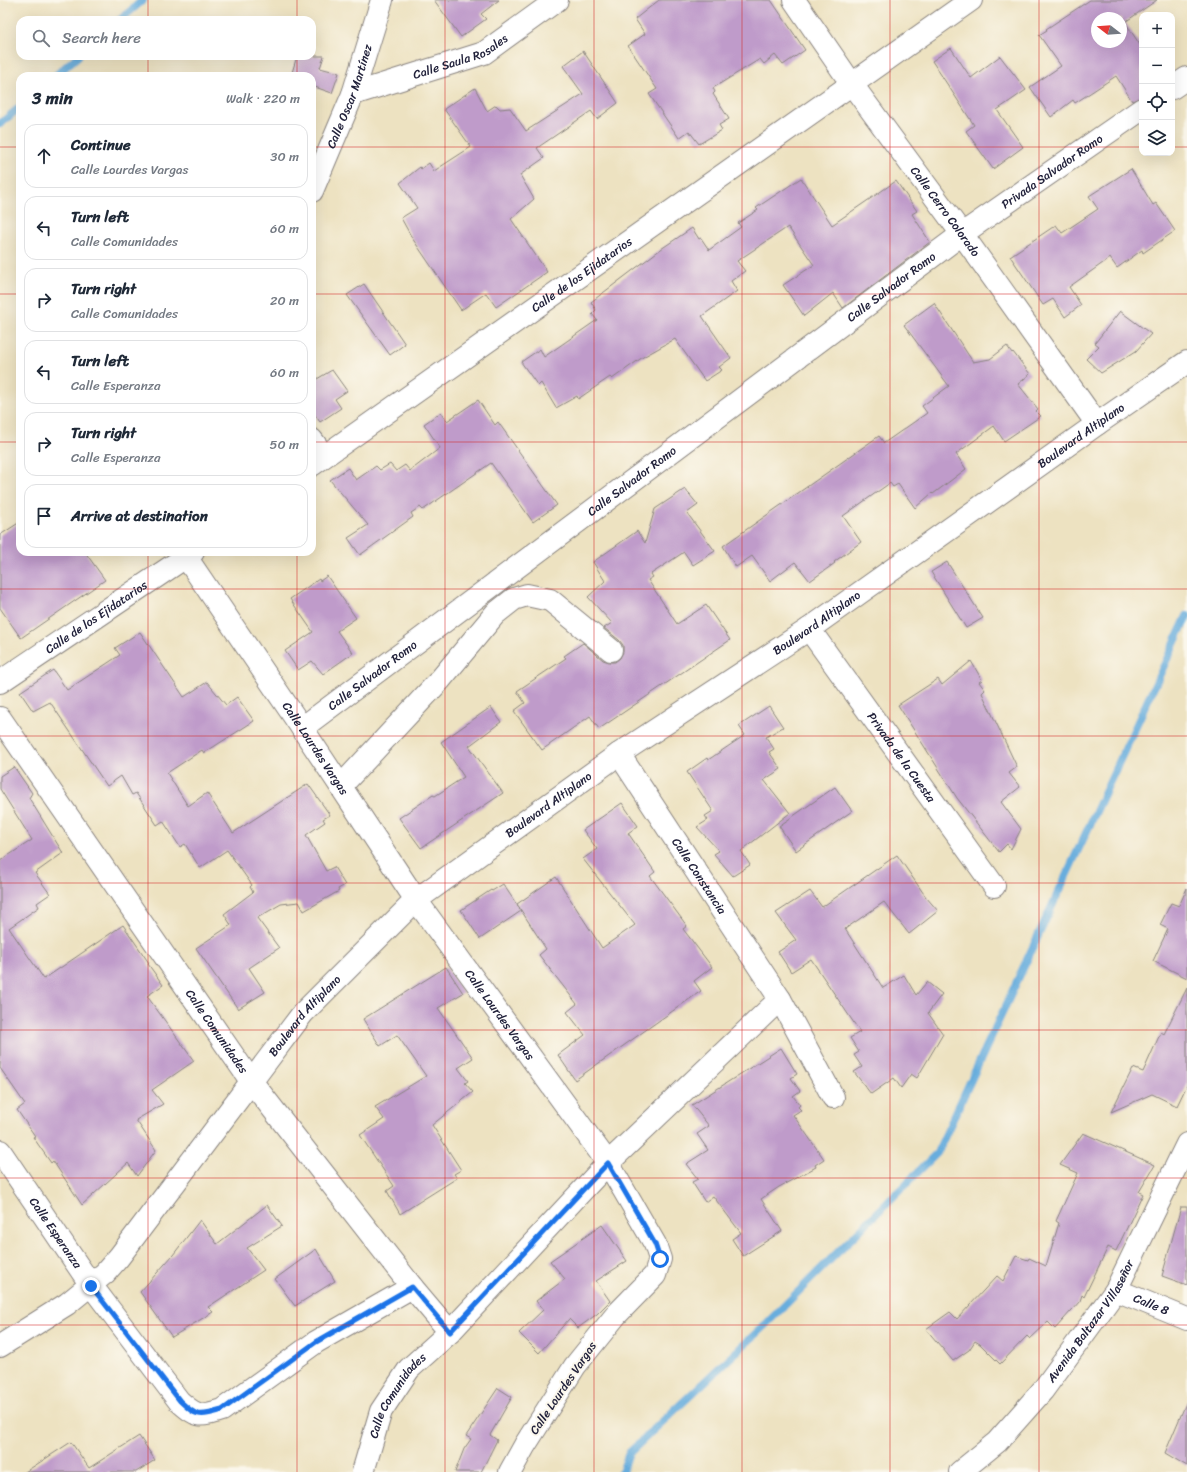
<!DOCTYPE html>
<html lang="en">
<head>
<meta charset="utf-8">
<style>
	body { margin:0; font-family:Sriracha,sans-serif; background:#f6f6f7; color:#1f2937 }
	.controls { position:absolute; right:12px; top:12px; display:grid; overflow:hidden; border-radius:8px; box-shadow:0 4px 16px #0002 }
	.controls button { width:36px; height:36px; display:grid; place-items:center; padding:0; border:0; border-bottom:1px solid #e0e1e3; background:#fff; color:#1f2937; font:20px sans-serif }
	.compass { position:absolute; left:1091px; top:12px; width:36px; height:36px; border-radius:50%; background:#fff; box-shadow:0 4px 16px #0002; rotate:287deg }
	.stop { position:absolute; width:12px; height:12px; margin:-9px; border:3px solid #1a73e8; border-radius:50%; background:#fff }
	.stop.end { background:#1a73e8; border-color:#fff; box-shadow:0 1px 4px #0008 }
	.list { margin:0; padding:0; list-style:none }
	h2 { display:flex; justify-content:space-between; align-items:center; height:52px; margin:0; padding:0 16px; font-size:17px }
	h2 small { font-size:13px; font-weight:400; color:#747a83 }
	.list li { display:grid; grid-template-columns:26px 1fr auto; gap:12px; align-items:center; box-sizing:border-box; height:64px; margin:0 8px 8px; padding:0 8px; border:1px solid #e0e1e3; border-radius:12px }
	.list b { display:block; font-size:15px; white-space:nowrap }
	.list p { margin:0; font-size:13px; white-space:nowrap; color:#747a83 }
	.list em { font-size:13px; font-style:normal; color:#747a83 }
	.icon { flex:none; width:22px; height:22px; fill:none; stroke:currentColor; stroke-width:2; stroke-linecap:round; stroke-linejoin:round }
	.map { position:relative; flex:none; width:1187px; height:1472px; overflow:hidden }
	.search { position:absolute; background:#fff; box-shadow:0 4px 16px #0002; left:16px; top:16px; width:300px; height:44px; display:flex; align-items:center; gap:10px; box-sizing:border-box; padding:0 14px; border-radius:12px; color:#747a83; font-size:15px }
	.panel { position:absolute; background:#fff; box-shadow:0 4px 16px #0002; left:16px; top:72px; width:300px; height:484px; border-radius:12px }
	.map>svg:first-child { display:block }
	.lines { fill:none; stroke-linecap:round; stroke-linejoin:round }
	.stream { stroke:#67addd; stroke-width:8 }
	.building { fill:#bf9bca; fill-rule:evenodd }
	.minor-casing { stroke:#88827e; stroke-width:24 }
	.minor { stroke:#fff; stroke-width:22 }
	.route { stroke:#1a73e8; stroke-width:5 }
	.grid { fill:none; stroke:#d62828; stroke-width:1; stroke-opacity:0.55 }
	.labels { text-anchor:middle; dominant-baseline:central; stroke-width:4; stroke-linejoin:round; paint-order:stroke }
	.street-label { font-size:12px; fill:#22223b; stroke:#fbf7ec }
</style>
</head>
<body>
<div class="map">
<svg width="1187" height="1472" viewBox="0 0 1187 1472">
	<rect width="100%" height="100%" fill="#fbf7ec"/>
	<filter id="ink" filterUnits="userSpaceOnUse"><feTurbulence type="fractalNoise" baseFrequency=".025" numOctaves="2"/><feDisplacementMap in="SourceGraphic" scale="8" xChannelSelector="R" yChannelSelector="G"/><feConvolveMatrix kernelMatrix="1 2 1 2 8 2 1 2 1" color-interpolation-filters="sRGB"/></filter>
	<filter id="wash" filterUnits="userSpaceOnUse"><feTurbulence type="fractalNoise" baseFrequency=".012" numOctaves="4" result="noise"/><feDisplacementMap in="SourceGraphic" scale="16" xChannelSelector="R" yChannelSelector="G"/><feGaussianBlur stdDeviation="0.9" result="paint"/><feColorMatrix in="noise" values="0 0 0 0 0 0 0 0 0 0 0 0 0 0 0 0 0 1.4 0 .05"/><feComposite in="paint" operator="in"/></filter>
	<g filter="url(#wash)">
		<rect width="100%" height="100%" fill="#ede2c1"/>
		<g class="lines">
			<g class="stream">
				<polyline points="120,20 143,0"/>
				<polyline points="55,76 78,56"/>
				<polyline points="0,124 20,107"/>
				<polyline points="622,1472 629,1453 766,1324 937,1153 1187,616"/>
			</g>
		</g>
		<g id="blocks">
			<g class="building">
				<polygon points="434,0 499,0 481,14 486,19 461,37"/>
				<polygon points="659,0 771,0 805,50 783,65 775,55 764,64 760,59 713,88 715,92 713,94 729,119 719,125 722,130 699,144 689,131 679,138 649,94 657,89 628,46 645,34 635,19"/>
				<path d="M1090,0h67l-32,22 17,26v49l-10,4 -16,-25 -41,27 -2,-3 -22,17 -21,-30 31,-21 -22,-31 8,-5 -1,-1zM1097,18h24v24h-24z"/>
				<polygon points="951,48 971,78 1000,56 1026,90 997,110 1023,147 993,169 966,131 974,125 932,61"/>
				<polygon points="583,51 618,103 597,119 591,111 537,148 544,158 520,175 534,199 511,219 547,272 496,307 486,293 461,310 412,238 401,218 417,208 400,183 420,167 421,169 429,163 434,171 471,147 444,109 475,88 487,111 496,105 500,109 510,108 526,131 583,94 563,66"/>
				<polygon points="297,56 324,56 320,68 339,73 332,93 312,86 312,76 291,76"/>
				<polygon points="1131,169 1153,205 1156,203 1175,231 1143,253 1142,250 1117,268 1110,258 1069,287 1081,305 1065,317 1053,299 1043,305 1010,256 1056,225 1062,233 1098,209 1089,196"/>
				<polygon points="801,178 832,225 896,181 917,211 912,214 930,242 843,308 833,293 804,316 783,285 814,265 788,227 737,261 745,271 731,281 737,291 702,316 731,358 719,367 722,370 705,381 675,339 643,357 612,379 610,377 578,399 577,396 556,408 541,383 538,386 521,362 540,349 544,357 597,320 592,314 596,310 591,302 661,249 692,228 699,239 701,238 709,250 741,227 738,223 758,210 756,208"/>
				<polygon points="364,284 405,344 390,355 347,295"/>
				<polygon points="934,303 973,362 990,359 1007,346 1012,353 1013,352 1030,374 1018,384 1038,409 1036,411 1041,416 1004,441 994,426 956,454 966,469 933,494 932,493 915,508 898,484 893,487 890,483 843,516 861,542 834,562 835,563 810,581 795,562 770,581 752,556 736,567 723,546 879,436 884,443 927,413 922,406 949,386 904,325"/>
				<polygon points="1120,311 1151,334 1136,351 1101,373 1086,359 1099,346 1095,343"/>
				<polygon points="332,370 347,391 335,399 341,408 320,422 312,411 312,382"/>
				<polygon points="478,400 495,425 498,422 557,505 533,522 491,463 423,510 420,507 411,513 413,517 360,555 348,538 368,525 330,480 348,468 356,480 376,466 380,470 390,464 396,471 405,465 410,471 440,448 424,424 441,412 447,421"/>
				<polygon points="685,489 698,505 687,513 715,551 693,565 684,552 651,574 653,577 648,580 677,624 706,605 730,640 599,729 590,716 542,750 514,711 525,703 517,691 566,658 564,656 583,643 603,660 609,662 615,662 620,658 623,652 623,645 619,640 604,628 612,623 588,597 605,581 593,562 637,531 645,543 655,509"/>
				<polygon points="20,522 20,552 85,552 105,580 21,638 0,608 0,535"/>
				<polygon points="947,562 983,618 966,628 931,572"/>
				<polygon points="327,576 356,618 337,631 353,653 323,674 312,661 298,670 285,651 313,632 290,599 319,579 320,581"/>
				<polygon points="140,632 184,697 207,682 226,705 237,697 254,721 204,753 202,750 167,773 188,806 207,793 233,833 308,784 330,815 323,819 325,822 306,835 326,871 334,867 345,885 338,889 339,891 304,911 299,902 281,904 257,918 279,948 249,968 265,992 238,1009 196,948 231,925 224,914 253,892 250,887 252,885 227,850 200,868 185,844 180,847 163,821 157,825 136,793 132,795 121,776 107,786 50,702 33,711 20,692 53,670 67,690 120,655 115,648"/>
				<polygon points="971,661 982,680 979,682 985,690 982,693 1017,767 1009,773 1020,787 1001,802 1021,829 1011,849 1007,844 999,852 957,798 898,705 938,679 942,685"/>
				<polygon points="769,706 783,727 766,737 774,749 769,752 781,769 764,780 790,813 741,851 750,865 733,876 714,854 719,851 697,827 708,820 705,816 713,811 687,772 707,758 708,760 745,735 739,726"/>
				<polygon points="491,707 501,722 469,746 503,793 421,848 399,818 433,795 435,796 464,777 441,742"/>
				<polygon points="14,767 32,793 29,798 63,853 35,873 50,894 37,903 39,907 9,928 44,979 123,925 149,963 148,964 163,985 147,996 194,1061 152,1090 163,1104 136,1120 156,1150 137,1176 128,1163 82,1205 53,1161 51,1163 33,1137 35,1136 17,1110 25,1104 0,1068 0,861 32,840 0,789 0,776"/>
				<polygon points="835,787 852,811 796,851 779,826"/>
				<polygon points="622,803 638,826 628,833 655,872 650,876 687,926 683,929 712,967 694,981 701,991 575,1080 558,1055 585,1035 567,1012 577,1004 539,955 546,949 517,904 556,877 602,948 635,925 583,859 597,849 583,830"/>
				<polygon points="897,855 926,897 938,911 909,934 884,902 845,929 883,988 904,975 916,995 927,982 942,994 928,1013 943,1034 917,1078 911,1074 901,1088 894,1078 871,1094 854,1072 862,1067 854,1055 859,1052 850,1038 860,1032 811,959 791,972 778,952 796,940 776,913 810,891 822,907"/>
				<polygon points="503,884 521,911 480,939 461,910 491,890 492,891"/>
				<polygon points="1187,888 1187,978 1153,961 1168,929 1160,925 1171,903 1179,906"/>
				<polygon points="446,967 463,993 438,1008 473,1058 458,1068 468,1081 465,1083 473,1092 432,1125 461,1170 454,1174 457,1178 400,1214 387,1191 394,1186 360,1135 384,1119 375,1107 426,1076 397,1035 380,1046 363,1019"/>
				<polygon points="1187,988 1187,1085 1177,1106 1152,1094 1111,1112 1133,1068 1143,1072 1161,1032 1164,1034"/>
				<polygon points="781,1048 797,1074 791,1078 800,1091 793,1096 800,1105 798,1107 801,1110 793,1115 824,1159 815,1165 816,1167 779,1187 761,1199 782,1231 743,1256 732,1239 741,1233 713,1196 705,1202 692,1182 698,1179 686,1164 708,1150 697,1134 709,1126 692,1105"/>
				<polygon points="1083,1133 1155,1165 1139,1192 1143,1194 1116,1251 1108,1247 1084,1297 1082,1295 1080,1301 1055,1329 1048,1322 1030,1339 1027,1336 1000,1364 980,1344 975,1341 969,1350 953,1361 926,1329 950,1312 957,1319 997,1276 1003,1281 1016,1256 1028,1260 1029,1258 1046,1266 1059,1223 1056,1221 1078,1173 1060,1165"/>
				<polygon points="267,1205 282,1226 247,1248 264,1270 208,1307 213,1312 172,1337 140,1292 173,1255 200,1220 217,1244"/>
				<polygon points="1181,1207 1187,1207 1187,1285 1162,1276"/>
				<polygon points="602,1225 627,1261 596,1281 610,1301 597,1314 578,1328 569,1319 539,1353 519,1333 543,1310 536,1301 565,1279 550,1261"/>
				<polygon points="316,1249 335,1281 295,1306 275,1279"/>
				<polygon points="498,1388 512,1397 490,1435 497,1440 481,1472 455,1472 464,1449 471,1439 466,1436"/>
				<polygon points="1187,1401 1187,1466 1165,1453"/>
				<polygon points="139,1436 155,1460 136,1472 25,1472 71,1442 89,1468"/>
			</g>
		</g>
	</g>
	<g filter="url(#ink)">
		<use href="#blocks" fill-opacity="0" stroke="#88827e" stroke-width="1"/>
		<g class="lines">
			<defs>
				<g id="minor">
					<path id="s1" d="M794,0l57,83 111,151 135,190"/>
					<polyline points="1172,88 1187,78"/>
					<path id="s2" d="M353,94l131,-41 73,-53"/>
					<path id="s3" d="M312,191l41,-97 29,-94"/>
					<polyline points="312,440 324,456"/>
					<path id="s4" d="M312,465l659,-465"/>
					<path id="s5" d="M186,557l116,171 114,172 192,263 47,81 5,15 -5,16 -39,40 -41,51 -50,79 -15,27"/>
					<path id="s6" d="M809,629l185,257"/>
					<path id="s7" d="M0,682l193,-130"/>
					<path id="s8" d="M0,718l251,363 161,206 38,45"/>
					<path id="s9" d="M302,728l660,-494 180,-125"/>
					<path id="s10" d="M619,754l161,245 53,98"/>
					<polyline points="341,786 440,680 495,614 514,599 527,595 550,600 611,650"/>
					<path id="s11" d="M0,1151l91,134 88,116c18,16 20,16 43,9l94,-68 96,-55"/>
					<path id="s12" d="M1116,1290l71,29"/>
					<path id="s13" d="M0,1346l67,-42 38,-31 14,-16 184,-244 113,-113 203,-146 190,-125 288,-205 90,-62"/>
					<path id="s14" d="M363,1472l18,-61 28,-42 41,-37 158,-169 172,-164"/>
					<path id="s15" d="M960,1472l37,-30 46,-52 73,-100 71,-146"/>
				</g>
			</defs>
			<use href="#minor" class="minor-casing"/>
			<use href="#minor" class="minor"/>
		</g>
	</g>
	<g class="lines" filter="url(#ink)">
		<path class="route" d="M91,1286l89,115c17,16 19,16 42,9l94,-68 96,-55 38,45 158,-169 47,81 5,15"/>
	</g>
	<path class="grid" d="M148,0v20M297,0v20M445,0v1472M594,0v1472M742,0v1472M890,0v1472M1039,0v1472M148,56v20M297,56v20M0,147h20M312,147h830M1172,147h15M0,294h20M312,294h875M0,442h20M312,442h875M148,552v920M297,552v920M0,589h1187M0,736h1187M0,883h1187M0,1030h1187M0,1178h1187M0,1325h1187"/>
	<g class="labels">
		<g class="street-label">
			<text stroke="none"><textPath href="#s2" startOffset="114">Calle Saula Rosales</textPath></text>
			<text stroke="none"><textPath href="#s3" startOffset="102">Calle Oscar Martínez</textPath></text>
			<text stroke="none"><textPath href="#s9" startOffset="934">Privada Salvador Romo</textPath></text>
			<text stroke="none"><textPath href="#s1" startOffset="260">Calle Cerro Colorado</textPath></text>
			<text stroke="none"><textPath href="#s4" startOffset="330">Calle de los Ejidatarios</textPath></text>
			<text stroke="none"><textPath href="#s9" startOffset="736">Calle Salvador Romo</textPath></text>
			<text stroke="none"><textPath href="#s13" startOffset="1426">Boulevard Altiplano</textPath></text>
			<text stroke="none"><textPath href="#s9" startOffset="412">Calle Salvador Romo</textPath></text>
			<text stroke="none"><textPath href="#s7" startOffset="116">Calle de los Ejidatarios</textPath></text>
			<text stroke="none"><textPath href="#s13" startOffset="1102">Boulevard Altiplano</textPath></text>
			<text stroke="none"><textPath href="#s9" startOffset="88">Calle Salvador Romo</textPath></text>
			<text stroke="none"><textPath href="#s5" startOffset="231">Calle Lourdes Vargas</textPath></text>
			<text stroke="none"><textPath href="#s6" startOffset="158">Privada de la Cuesta</textPath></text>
			<text stroke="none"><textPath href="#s13" startOffset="778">Boulevard Altiplano</textPath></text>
			<text stroke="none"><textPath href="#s10" startOffset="146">Calle Constancia</textPath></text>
			<text stroke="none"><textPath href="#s5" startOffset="555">Calle Lourdes Vargas</textPath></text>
			<text stroke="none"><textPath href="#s13" startOffset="454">Boulevard Altiplano</textPath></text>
			<text stroke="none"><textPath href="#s8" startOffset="381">Calle Comunidades</textPath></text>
			<text stroke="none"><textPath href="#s11" startOffset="99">Calle Esperanza</textPath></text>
			<text stroke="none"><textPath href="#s12" startOffset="38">Calle 8</textPath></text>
			<text stroke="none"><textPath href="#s15" startOffset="201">Avenida Baltazar Villaseñor</textPath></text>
			<text transform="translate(563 1388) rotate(-56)">Calle Lourdes Vargas</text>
			<text stroke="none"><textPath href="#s14" startOffset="85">Calle Comunidades</textPath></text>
		</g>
	</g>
</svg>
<div class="controls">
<button>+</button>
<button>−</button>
<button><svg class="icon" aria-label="locate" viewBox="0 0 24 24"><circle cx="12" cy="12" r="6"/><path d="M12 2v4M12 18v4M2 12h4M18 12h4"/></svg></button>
<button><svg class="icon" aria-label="layers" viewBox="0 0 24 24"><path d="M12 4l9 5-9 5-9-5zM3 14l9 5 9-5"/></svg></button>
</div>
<svg class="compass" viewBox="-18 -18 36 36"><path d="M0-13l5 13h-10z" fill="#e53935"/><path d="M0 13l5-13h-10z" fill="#747a83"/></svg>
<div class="stop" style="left:660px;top:1259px"></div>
<div class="stop end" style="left:91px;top:1286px"></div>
<div class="search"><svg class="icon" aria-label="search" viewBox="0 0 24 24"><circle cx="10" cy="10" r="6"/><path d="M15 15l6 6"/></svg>Search here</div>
<section class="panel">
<h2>3 min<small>Walk · 220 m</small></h2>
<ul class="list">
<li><svg class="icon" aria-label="ahead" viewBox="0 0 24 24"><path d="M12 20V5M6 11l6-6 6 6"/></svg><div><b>Continue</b><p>Calle Lourdes Vargas</p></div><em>30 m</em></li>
<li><svg class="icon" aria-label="left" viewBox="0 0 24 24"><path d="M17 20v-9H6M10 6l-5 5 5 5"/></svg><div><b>Turn left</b><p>Calle Comunidades</p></div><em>60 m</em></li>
<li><svg class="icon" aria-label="right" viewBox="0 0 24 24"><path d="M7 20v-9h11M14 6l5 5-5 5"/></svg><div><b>Turn right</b><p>Calle Comunidades</p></div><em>20 m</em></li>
<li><svg class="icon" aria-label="left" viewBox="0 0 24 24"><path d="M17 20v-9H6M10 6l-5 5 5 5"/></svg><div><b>Turn left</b><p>Calle Esperanza</p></div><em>60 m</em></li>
<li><svg class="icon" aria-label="right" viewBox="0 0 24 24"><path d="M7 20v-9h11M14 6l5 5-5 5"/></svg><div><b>Turn right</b><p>Calle Esperanza</p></div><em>50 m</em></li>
<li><svg class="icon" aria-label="arrive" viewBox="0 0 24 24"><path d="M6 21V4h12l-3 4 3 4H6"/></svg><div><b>Arrive at destination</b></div></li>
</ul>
</section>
</div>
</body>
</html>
